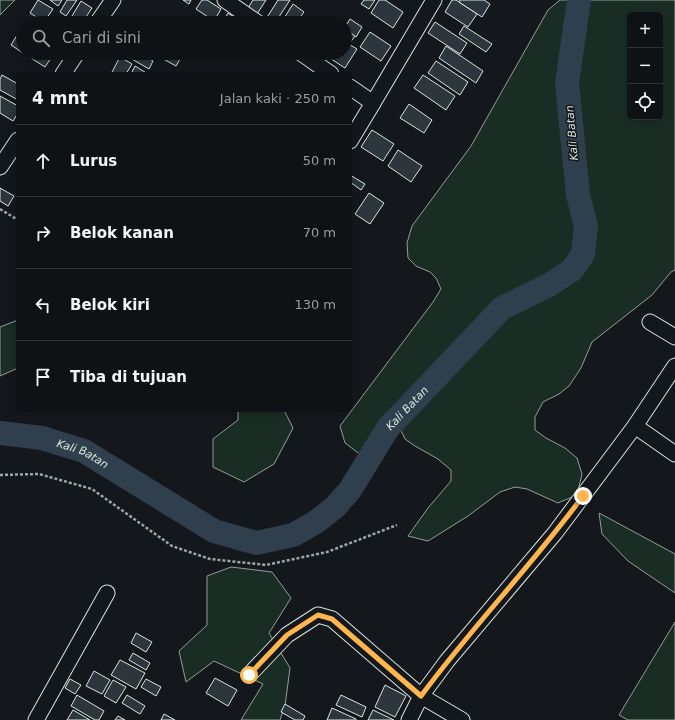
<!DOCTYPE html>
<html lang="id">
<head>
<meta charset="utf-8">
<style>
	body { margin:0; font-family:"DejaVu Sans",sans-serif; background:#181b1e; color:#f1f3f6 }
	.controls { position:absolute; right:12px; top:12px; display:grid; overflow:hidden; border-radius:6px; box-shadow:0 2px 10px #0003 }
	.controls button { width:36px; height:36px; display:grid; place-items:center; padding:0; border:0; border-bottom:1px solid #2f3234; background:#0f1215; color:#f1f3f6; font:20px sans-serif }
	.stop { position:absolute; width:12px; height:12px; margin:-9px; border:3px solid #ffb74d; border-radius:50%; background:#fff }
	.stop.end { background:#ffb74d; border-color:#fff; box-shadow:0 1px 4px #0008 }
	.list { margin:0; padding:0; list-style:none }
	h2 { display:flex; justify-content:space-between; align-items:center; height:52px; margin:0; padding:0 16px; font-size:17px }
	h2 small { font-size:13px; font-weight:400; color:#9b9ea0 }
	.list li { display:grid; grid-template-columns:26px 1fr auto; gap:12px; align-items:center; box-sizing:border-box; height:72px; padding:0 16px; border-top:1px solid #2f3234 }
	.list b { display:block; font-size:15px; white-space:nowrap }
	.list em { font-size:13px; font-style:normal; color:#9b9ea0 }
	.icon { flex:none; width:22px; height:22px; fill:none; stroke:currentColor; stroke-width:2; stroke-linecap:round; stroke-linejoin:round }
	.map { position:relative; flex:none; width:675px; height:720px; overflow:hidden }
	.search { position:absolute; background:#0f1215; box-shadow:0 2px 10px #0003; left:16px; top:16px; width:336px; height:44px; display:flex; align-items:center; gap:10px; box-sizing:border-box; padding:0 14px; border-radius:22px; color:#9b9ea0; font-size:15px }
	.panel { position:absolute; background:#0f1215; box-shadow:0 2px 10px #0003; left:16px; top:72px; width:336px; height:340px; border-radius:6px }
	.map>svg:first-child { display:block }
	.green { fill:#1a2d24; stroke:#939e99; fill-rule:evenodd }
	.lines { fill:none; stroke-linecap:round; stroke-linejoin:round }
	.river { stroke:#2f3f4d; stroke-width:24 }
	.building { fill:#2c363c; stroke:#d8e6dc }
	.minor-casing { stroke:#d8e6dc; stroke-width:17 }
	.path { stroke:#9da8a2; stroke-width:2.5; stroke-dasharray:3 2; stroke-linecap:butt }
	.minor { stroke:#14181c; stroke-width:15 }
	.route { stroke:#ffb74d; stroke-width:5 }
	.labels { text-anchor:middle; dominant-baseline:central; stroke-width:3; stroke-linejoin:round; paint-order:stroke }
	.water-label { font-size:11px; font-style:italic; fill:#d8e6dc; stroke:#14181c }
</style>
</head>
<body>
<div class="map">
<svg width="675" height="720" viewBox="0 0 675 720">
	<rect width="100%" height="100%" fill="#14181c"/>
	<g class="green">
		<polygon points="0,0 15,0 0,15"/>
		<path d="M560,0h115v270l-4,2 -19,23 -60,47 -11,26 -12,18 -10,8 -16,8 -8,15v13l11,8 19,10 12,10 5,16 -5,21 -19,8 -31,-14 -12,-2 -15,5 -32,24 -40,25 -20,-5 20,-28 23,-27v-11l-13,-11 -23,-13 -10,-7 -9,-19 -8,8 -19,33 -24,-18 -5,-17 93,-124 8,-13 -5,-11 -6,-6 -14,-6 -8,-8 -1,-15 5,-17 59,-80 77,-136zM630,15h30v102h-30z"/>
		<polygon points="18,320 18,368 0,376 0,327"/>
		<polygon points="238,410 284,410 293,428 274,464 244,482 213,467 213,439 238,420"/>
		<polygon points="599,513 675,554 675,593 628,561 602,534"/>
		<polygon points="231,567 272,572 291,598 269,633 290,668 285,706 280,720 241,720 263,684 214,661 186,682 179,651 207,625 207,576"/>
		<polygon points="675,622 675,720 628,720 619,715"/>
	</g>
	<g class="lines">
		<path class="river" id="s1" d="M0,433l42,5 42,13 130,80 42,12 37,-8 23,-13 19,-15 15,-17 38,-62 114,-120 47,-23 23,-15 11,-16 3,-28 -8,-31 -11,-112 12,-83"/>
	</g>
	<g class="building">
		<polygon points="38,0 53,9 44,22 30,13"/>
		<polygon points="50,0 62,0 58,6"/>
		<polygon points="67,0 77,0 66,16 60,12"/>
		<polygon points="183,0 191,0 189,4"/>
		<polygon points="202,0 207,0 221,9 214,21 196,9"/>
		<polygon points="253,0 266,0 257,14 248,8"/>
		<polygon points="278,0 290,0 275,23 266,23 264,22"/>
		<polygon points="364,0 375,0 369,9 361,4"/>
		<polygon points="379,0 385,0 403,12 393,28 371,13"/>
		<polygon points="452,0 456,0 477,14 468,27 445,12"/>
		<polygon points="460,0 484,0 490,4 482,17 459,2"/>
		<polygon points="81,1 92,8 82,23 72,16"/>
		<polygon points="293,4 304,12 296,23 281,23"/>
		<polygon points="228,13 242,22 242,23 222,23"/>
		<polygon points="350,19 362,27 356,37 345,29 345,27"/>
		<polygon points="435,22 467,43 460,54 428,33"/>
		<polygon points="464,26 492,44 486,52 459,34"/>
		<polygon points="345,29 355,36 349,44 345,41"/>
		<polygon points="19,32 23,34 23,53 11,45"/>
		<polygon points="370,32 391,46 381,61 360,47"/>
		<polygon points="345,42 357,49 345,68 328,57 331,53 345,53"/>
		<polygon points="446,46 483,71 476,83 439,58"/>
		<polygon points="23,53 51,53 53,55 45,67"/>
		<polygon points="133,53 140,53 153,61 149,69 130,58"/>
		<polygon points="144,53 156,53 153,58"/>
		<polygon points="160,53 169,53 180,59 176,66 158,56"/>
		<polygon points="120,57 132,64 126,74 111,74"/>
		<polygon points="436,61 468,82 460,95 428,73"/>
		<polygon points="135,66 148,74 131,74"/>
		<polygon points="2,75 18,84 18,100 0,90 0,79"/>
		<polygon points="423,75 455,96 446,110 414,88"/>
		<polygon points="0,96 18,106 18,113 13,121 0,113"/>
		<polygon points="409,104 432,120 424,133 400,118"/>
		<polygon points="372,130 394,144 383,161 361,147"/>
		<polygon points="398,150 422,166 411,182 388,166"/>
		<polygon points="350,175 365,184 361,190 350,182"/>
		<polygon points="0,188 14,196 8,206 0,201"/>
		<polygon points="369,193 384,203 370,224 355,214"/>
		<polygon points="136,633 152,642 146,652 131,643"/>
		<polygon points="133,653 150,663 146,670 129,660"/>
		<polygon points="120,660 145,673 136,689 111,675"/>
		<polygon points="94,671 110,680 102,694 86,686"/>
		<polygon points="215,678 237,690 228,706 206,693"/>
		<polygon points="70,679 81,685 75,694 65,688"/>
		<polygon points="146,679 161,687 156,696 141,687"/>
		<polygon points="113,680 126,687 116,703 104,696"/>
		<polygon points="385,685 406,696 395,717 375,707"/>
		<polygon points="77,695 104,711 99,720 95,720 71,706"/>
		<polygon points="127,695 145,706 140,714 122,703"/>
		<polygon points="341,695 366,707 362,717 336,705"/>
		<polygon points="285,704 305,716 303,720 295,720 281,712"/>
		<polygon points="332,708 356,719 356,720 327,720"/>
		<polygon points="73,710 90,720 67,720"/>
		<polygon points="373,710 394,720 368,720"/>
		<polygon points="164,714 175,720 161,720"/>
		<polygon points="118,716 125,720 115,720"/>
	</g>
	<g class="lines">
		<defs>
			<g id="minor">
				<polyline points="225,0 258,23"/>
				<polyline points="97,23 113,0"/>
				<polyline points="301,53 331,74"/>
				<polyline points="63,74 77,53"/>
				<polyline points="350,87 373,103 350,141"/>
				<polyline points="373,103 434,0"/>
				<polyline points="0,167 18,140"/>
				<polyline points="650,322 675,337"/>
				<polyline points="635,426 675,454"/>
				<polyline points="249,675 287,635 318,615 332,619 421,696 462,720"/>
				<polyline points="36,720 107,593"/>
				<polyline points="409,720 421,696 430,684 447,661 555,533 635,426 675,366"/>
			</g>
		</defs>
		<use href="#minor" class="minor-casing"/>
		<g class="path">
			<polyline points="0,209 18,220"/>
			<polyline points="0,475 39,474 92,489 172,546 210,559 266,565 327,552 397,525"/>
		</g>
		<use href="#minor" class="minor"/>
	</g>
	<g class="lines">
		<path class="route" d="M249,675l38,-40 31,-20 14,4 89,77c51,-69 111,-131 162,-200"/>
	</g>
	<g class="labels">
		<g class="water-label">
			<text transform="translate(572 133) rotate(-95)">Kali Batan</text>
			<text stroke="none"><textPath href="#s1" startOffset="494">Kali Batan</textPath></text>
			<text stroke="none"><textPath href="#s1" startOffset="86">Kali Batan</textPath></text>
		</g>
	</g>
</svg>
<div class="controls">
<button>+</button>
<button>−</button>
<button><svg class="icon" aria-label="locate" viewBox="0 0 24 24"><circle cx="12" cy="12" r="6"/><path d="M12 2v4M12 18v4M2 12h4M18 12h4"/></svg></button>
</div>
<div class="stop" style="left:249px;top:675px"></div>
<div class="stop end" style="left:583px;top:496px"></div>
<div class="search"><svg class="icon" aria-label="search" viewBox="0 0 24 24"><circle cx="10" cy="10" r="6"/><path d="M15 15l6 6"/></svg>Cari di sini</div>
<section class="panel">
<h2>4 mnt<small>Jalan kaki · 250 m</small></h2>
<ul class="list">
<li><svg class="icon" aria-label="ahead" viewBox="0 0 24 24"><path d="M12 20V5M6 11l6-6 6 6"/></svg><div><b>Lurus</b></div><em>50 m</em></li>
<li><svg class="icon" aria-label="right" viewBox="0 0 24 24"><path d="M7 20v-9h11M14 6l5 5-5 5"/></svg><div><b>Belok kanan</b></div><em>70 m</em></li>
<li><svg class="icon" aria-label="left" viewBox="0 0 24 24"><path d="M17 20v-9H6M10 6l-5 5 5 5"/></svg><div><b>Belok kiri</b></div><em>130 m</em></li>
<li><svg class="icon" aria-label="arrive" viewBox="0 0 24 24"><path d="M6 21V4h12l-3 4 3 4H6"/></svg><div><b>Tiba di tujuan</b></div></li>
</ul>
</section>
</div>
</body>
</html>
